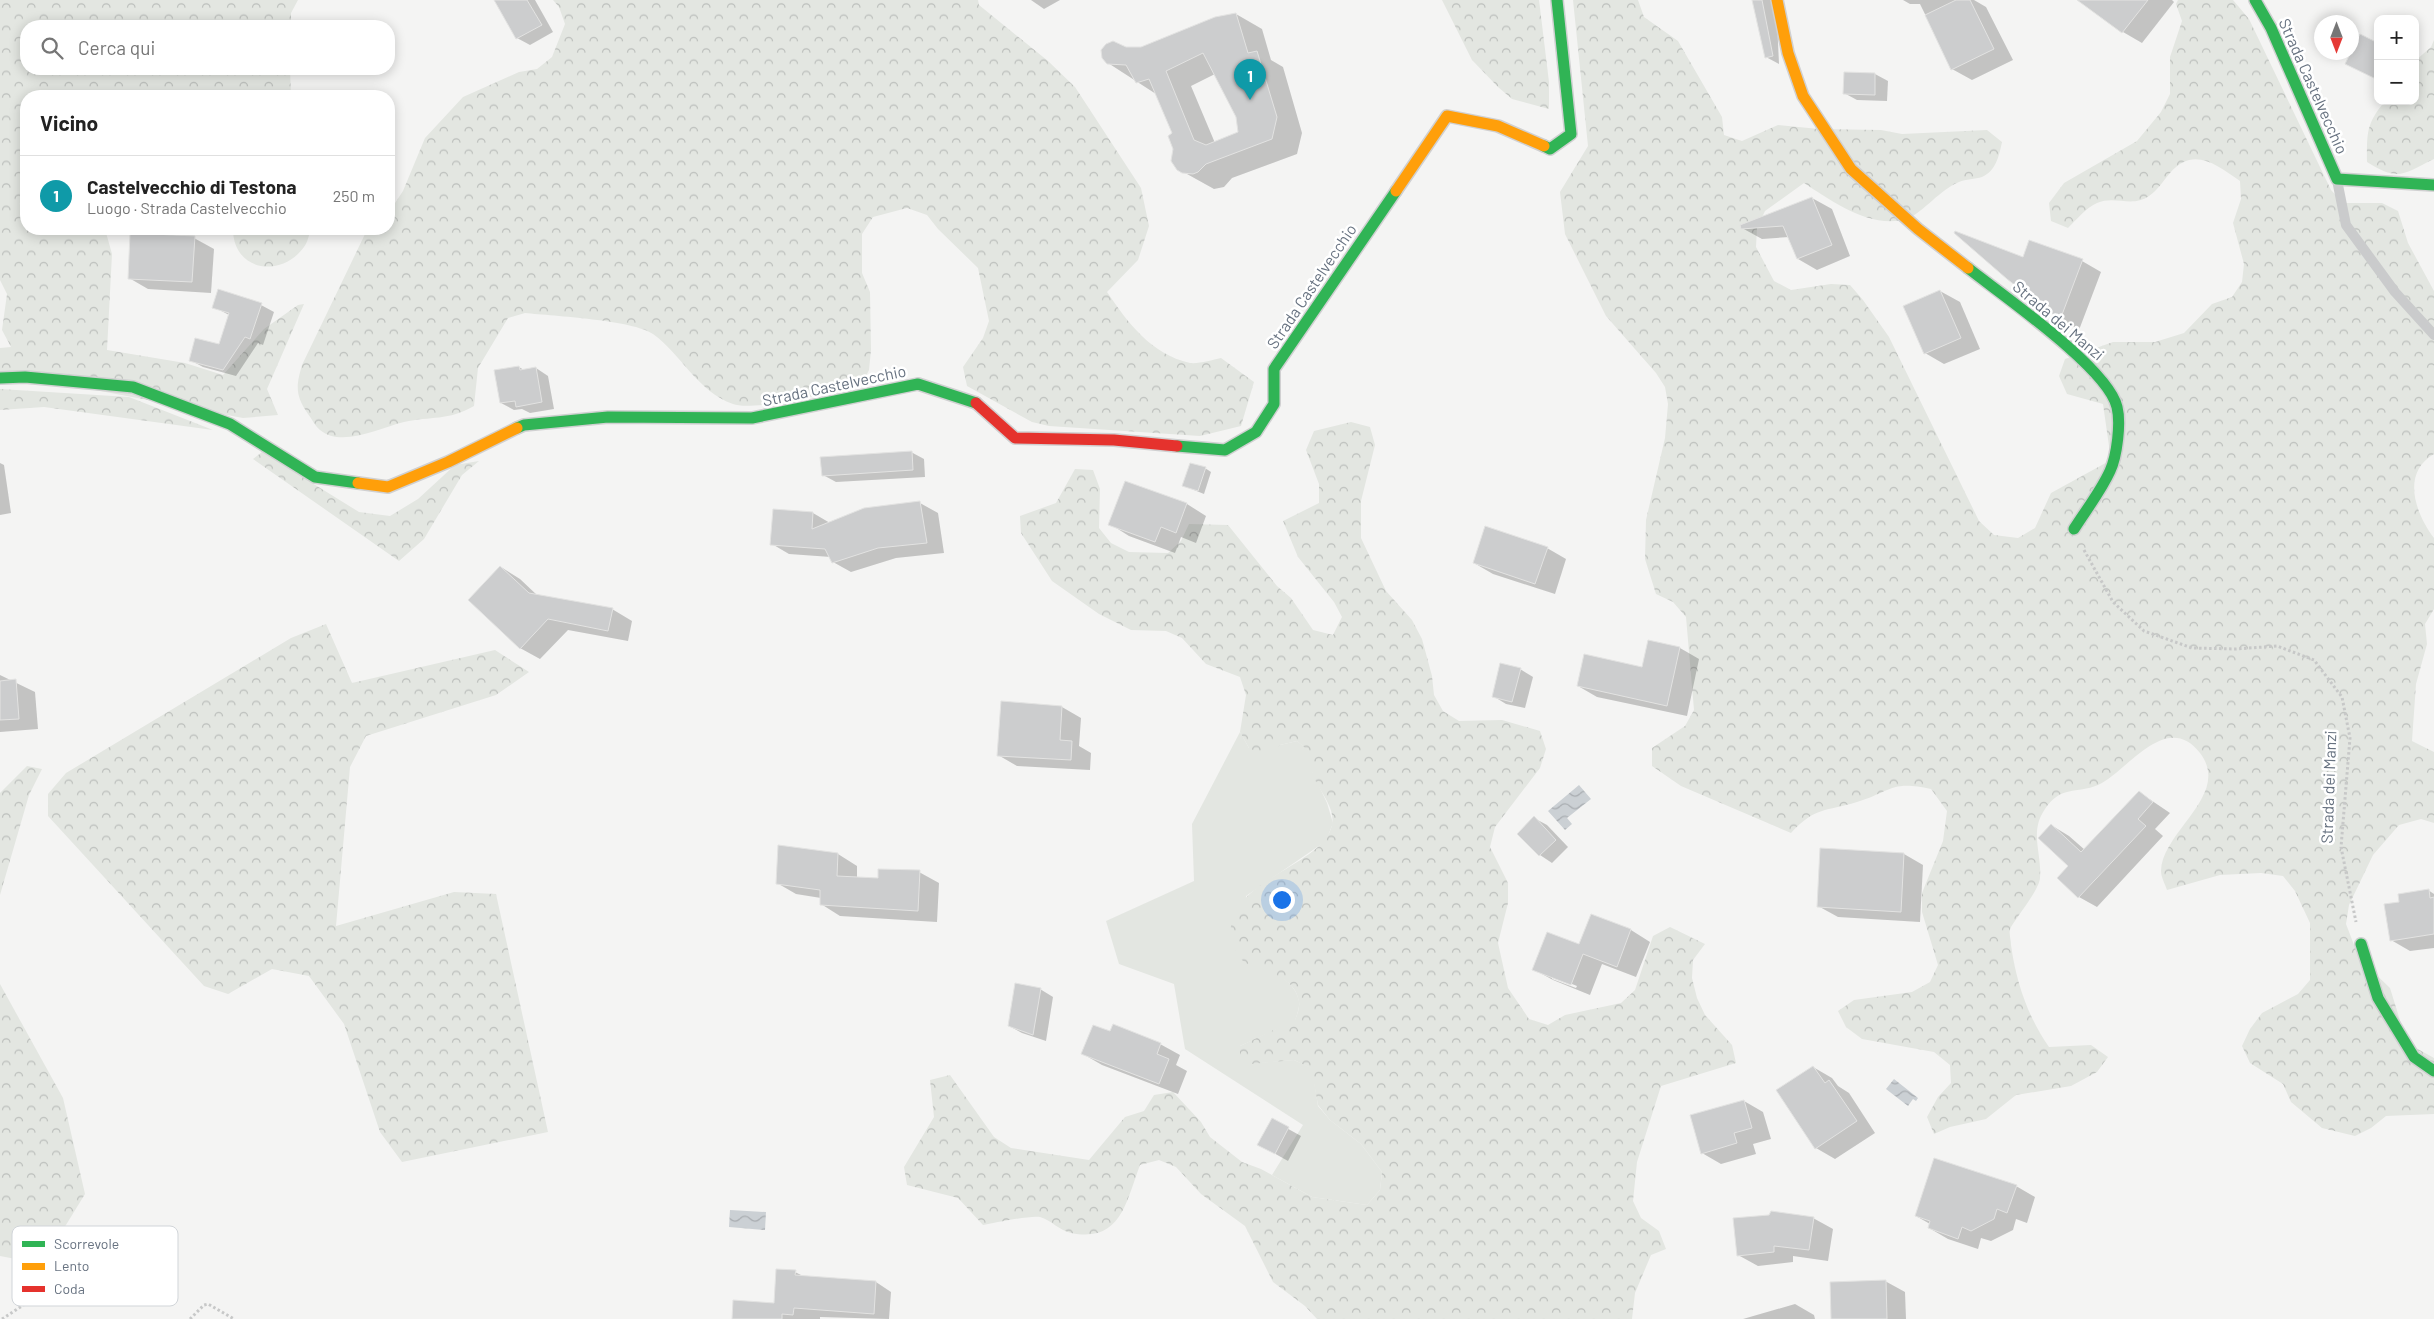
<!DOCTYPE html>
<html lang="it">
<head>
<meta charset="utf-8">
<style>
	body { margin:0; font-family:Barlow,sans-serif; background:#f6f6f6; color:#222 }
	.controls { position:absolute; right:15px; top:15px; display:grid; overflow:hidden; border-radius:10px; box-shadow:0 2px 12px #0003 }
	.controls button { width:45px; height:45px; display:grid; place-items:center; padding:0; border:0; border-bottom:1px solid #e0e0e0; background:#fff; color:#222; font:25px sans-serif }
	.compass { position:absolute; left:2314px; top:15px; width:45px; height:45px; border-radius:50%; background:#fff; box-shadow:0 2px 12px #0003; rotate:180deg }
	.you { position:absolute; left:1281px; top:899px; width:18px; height:18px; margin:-12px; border:4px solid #fff; border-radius:50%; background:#1a73e8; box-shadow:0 0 0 8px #1a73e833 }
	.badge { display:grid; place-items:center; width:32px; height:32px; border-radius:50%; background:#575b5e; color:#fff; font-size:16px; font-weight:700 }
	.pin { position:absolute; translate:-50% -41px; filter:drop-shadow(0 1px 2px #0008) }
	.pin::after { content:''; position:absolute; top:26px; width:18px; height:15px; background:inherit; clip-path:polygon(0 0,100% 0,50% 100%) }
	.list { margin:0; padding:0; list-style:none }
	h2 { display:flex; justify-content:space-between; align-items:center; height:65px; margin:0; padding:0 20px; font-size:21px }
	h2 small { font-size:16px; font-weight:400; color:#767676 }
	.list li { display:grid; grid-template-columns:32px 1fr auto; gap:15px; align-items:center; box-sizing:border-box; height:80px; padding:0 20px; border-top:1px solid #e0e0e0 }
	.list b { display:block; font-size:19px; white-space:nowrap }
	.list p { margin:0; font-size:16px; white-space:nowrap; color:#767676 }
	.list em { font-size:16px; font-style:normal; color:#767676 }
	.icon { flex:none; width:28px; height:28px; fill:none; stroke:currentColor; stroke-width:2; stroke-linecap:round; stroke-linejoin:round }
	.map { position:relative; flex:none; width:2434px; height:1319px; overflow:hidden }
	.search { position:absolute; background:#fff; box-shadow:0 2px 12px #0003; left:20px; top:20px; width:375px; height:55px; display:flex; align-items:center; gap:12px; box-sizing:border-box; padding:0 18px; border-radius:20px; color:#767676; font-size:19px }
	.panel { position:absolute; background:#fff; box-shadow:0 2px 12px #0003; left:20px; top:90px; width:375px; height:145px; border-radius:20px }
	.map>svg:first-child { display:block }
	.green { fill:#e3e6e1 }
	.forest { fill:url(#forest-crowns) }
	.water { fill:url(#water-waves) }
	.shadow { fill:#0003; fill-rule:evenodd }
	.building { fill:#cccdce; stroke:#e3e3e2; fill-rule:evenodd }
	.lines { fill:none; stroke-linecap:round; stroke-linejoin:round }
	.fast-casing { stroke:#d0d0d1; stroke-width:14 }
	.slow-casing { stroke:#d0d0d1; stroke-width:14 }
	.jam-casing { stroke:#d0d0d1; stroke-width:14 }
	.path { stroke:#c7c8c8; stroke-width:3; stroke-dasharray:2.5 2.5; stroke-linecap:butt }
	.lane { stroke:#cacbcc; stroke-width:10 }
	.fast { stroke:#30b455; stroke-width:11 }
	.slow { stroke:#ff9f0a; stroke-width:11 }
	.jam { stroke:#e5322d; stroke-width:11 }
	.labels { text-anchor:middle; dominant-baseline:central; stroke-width:5; stroke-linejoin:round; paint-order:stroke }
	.street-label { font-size:16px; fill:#677280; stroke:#fff }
	.key { fill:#fff; stroke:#d1d5d9; stroke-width:1 }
	.key-label { font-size:14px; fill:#677280 }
</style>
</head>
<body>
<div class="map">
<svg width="2434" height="1319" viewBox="0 0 2434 1319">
	<defs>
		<pattern id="forest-crowns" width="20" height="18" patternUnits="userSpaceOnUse" patternTransform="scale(1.25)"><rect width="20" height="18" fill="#e3e6e1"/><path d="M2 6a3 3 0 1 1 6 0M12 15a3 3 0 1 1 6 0" fill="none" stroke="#bcbfbc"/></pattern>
		<pattern id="water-waves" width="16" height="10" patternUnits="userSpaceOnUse" patternTransform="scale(1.25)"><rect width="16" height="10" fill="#cbd0d4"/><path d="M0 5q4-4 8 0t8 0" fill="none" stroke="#a9adb1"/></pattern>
	</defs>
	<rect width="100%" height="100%" fill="#f4f4f3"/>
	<path class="green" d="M1240,732l9,16 31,-3 17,-4 15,12v18l15,32 6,20 -7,18 -80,55 -2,65c20,8 50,15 55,40 1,5 -2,14 -4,20l-55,25v18l54,-4 18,8 6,38 12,14 31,24 21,28 -2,18 -13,15 -55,-8 -40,-22 31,-50 -118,-76 -11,-65 -55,-20 -13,-43 88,-40 -2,-57z"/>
	<g class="forest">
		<polygon points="0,0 298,0 291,13 291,26 26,26 26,69 290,69 291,96 26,96 26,202 19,204 26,205 26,229 105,229 112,254 107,350 185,363 223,375 264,329 298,305 304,304 267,389 278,415 243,418 0,372 0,348 11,347 2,330 7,294 0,280"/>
		<path d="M553,0h425l1,5 69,56 27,26 66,101 8,38 -11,34 -31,32c21,31 44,62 83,71 9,1 22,-3 31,-5l33,24 -13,44 -41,10 -151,-10 -17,-4 -65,-36 -4,-19 20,-29 6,-17 -11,-53 -40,-39 -11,-14 -20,-7 -34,9 -11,17v39l8,19 1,58 -2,20 -8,16c-26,5 -108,26 -128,18 -35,-12 -53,-51 -80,-70 -20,-14 -99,-18 -128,-21l-17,5 -30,50 -4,38c-26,15 -43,10 -70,16 -25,6 -62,26 -84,8 -5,-4 -8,-11 -12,-16 -13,-19 -12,-28 -6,-49l64,-133 5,-3h18v-17l14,-21 22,-53 38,-41 56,-25 18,-3 15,-12 13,-33 -6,-17z"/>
		<polygon points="1442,0 1539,0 1549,82 1549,109 1512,99 1498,87 1472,60"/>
		<path d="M1573,0h65l6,17 34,24 44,76 2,18 18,6 36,-16 41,4 62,1 21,4 85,-4 15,12c-3,14 -6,29 -20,35 -7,2 -16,2 -23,5 -18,7 -36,30 -50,36 -36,13 -76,-16 -105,-35l-39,28 -8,17 -1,19 18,34 17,9 40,-6 19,1 13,15 26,37 90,184 15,14 24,3 17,-10 16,-35 60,-33 -8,-56 -36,-10 -8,-18 6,-17 48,-17h42l29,-9 28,-29 20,-7 10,-15 2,-18 -11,-41 8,-24 -1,-18c-24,-17 -47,-35 -70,-8 -6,7 -13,18 -21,23 -17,12 -34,-1 -52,7 -10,4 -21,17 -29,25l-17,-7 -2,-18 15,-20 73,-42 24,-29 9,-18v-37l12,-36 -6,-17 2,-4h55l16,19 82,171 12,13h39l16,8 10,32 26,48v163c-33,19 -19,59 0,84v71l-9,15 2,20 -11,40 -4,57 22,11v71l-13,-4 -22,6 -26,30 -24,50 -3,19 13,34 31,30 17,55 27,15v56l-48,2 -15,12 -16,8 -33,-8 -31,-26 -8,-18 -33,-21 -8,-17 8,-17 12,-16 36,-19 12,-14v-57l-15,-32 -12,-15 -22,-3 -41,2 -53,15c-2,-6 -6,-13 -6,-19 1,-40 71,-76 39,-118 -34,-44 -74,20 -102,32 -22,9 -37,0 -53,24 -16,23 -3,44 -5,69 -1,12 -22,37 -29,49 -3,5 0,12 0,18 5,37 17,72 38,102l42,-2 17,12 -11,15 -26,14 -55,9 -30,24 -36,8 -16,7 -7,-17 11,-20 13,-14 -1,-18 -16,-13 -72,-13 -16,-12 -8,-16 16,-11 58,-8 18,-10 8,-17 -16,-53v-19l21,-52 4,-30 -16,-22c-41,-9 -40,3 -74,13 -32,10 -41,4 -66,31l-110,-47 -29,-20v-18l33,-22 9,-16 -8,-93 -13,-15 -17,-8 -11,-35 1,-39 19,-82 3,-34 -3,-17 -9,-14 -50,-57 -41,-82 -5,-42 28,-46z"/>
		<path d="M2434,40v119c-31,15 -35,23 -67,3 0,-29 -1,-38 18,-61h30v-40l16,-14z"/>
		<path d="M233,229h78c-2,5 -3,13 -7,18 -23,32 -71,24 -71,-18z"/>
		<polygon points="0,389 129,397 213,430 44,407 0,410"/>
		<path d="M1351,422l19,5 5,18 -14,56v37l25,53 26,29 10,19 10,37 2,19 9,16 16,10 43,-1 38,11 6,18 -6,19 -45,59 -5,20 18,36v20l-10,40 10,45 21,31 19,6 17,-10 56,-12 14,-13 18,-54 17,-9 35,17 -12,16 -1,18 5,20 8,17 27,30 4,18 -75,23 -24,76 -4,39 8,17 18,13 7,18 -15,6 -16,38 -3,26h-315l-12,-13 -32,-24 -28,-56 -44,-32 -25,-27 -17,-7 -19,5c-14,37 -19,78 -69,68 -11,-2 -20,-13 -31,-16 -9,-2 -46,6 -57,8l-25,-27 -51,-13 -3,-18 30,-50 -4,-37 20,-5 44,62 17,11 78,12 36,-43 19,-6 10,-16 19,-3 28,30 9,15 32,25 19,7 51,28 55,8 13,-15 2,-18 -21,-28 -31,-24 -12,-15 -7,-37 -17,-8 -54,5v-19l55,-26c2,-5 5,-13 4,-18 -5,-31 -41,-28 -56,-41 -8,-8 -14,-24 -12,-35 6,-48 93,-62 101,-101 4,-19 -16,-37 -20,-53 -2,-6 0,-13 -1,-19l-14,-12 -17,4 -15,11 -16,-8 -9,-16 6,-37 -6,-18 -34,-13 -24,-26 -16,-7 -35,-1 -32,-16 -47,-33 -31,-48 -1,-17 36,-13 19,-34 18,1 7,19 -1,39 12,15 18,9 39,1 13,-12 8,-17 39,1 49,61 14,12 22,32 20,5 9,-18 -8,-15 -36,-45 -15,-36 36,-18v-19l-13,-34 8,-19z"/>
		<polygon points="262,452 359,512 390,516 418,499 455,465 479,461 462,475 424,539 399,561 253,459"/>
		<polygon points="326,624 352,683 495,650 529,672 496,695 366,736 350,767 336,926 454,892 496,894 548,1132 402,1162 380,1132 344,1024 309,976 272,969 228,994 204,986 48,816 48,794 66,773 291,638"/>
		<polygon points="27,766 42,769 29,795 0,895 0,793"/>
		<polygon points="0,984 63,1098 85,1194 42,1264 0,1256"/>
	</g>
	<g class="water">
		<polygon points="1579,785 1591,799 1567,818 1572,824 1565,830 1548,811"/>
		<polygon points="1894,1079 1918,1098 1916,1101 1913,1099 1908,1106 1886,1089"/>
		<polygon points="730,1210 766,1212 765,1230 729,1227"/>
	</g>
	<g class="shadow">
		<polygon points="495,0 535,0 553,32 530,45 517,38"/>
		<polygon points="1031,0 1060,0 1044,9"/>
		<polygon points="1753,0 1776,0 1779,64 1766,57"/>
		<polygon points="1903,0 1974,0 1986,7 2013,60 1972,80 1952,69 1920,4 1910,4"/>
		<polygon points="2080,0 2172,0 2174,2 2142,43 2123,32"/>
		<path d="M1236,14l26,15 9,31 12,7 19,66 -5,21 -65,24 -8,9 -10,2 -36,-20 -5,-36 -17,-39 -48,-31 18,-15h16zM1215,74l22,43 2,16 -24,10 -24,-57z"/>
		<polygon points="1845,73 1875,74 1888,81 1887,101 1857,100 1844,93"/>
		<polygon points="1812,198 1832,209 1850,256 1817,270 1798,259 1789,237 1762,239 1742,228"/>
		<polygon points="1956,233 2023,258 2082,261 2101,272 2079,330 2061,319"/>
		<polygon points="194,238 214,249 211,293 148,289 129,278"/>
		<polygon points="1940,291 1960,302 1980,349 1944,364 1925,353"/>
		<polygon points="261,305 274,312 263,345 258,343 236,376 203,367 190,360 220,346 229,315 214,307"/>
		<polygon points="519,367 524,370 536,368 548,376 554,409 530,413 522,409 514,410 501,403"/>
		<polygon points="911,452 924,459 925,477 836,482 823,475"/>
		<polygon points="0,463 4,465 11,513 0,515"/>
		<polygon points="1205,468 1211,472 1204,494 1184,486"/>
		<polygon points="1126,482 1187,504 1206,516 1196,543 1181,537 1175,553 1129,536 1110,524"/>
		<polygon points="920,503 938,513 944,553 896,558 851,572 833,562 831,557 789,554 772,544 813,513 830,523"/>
		<polygon points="1547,548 1566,559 1555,594 1493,574 1474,563"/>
		<polygon points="501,567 520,579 538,596 612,609 632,621 628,641 568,630 540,659 520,648"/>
		<polygon points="1680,648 1699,659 1687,716 1597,697 1578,686 1643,668"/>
		<polygon points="1520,669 1533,677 1525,708 1506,704 1493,696"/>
		<polygon points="0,675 35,692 38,729 0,732"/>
		<polygon points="1002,702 1062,707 1081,718 1079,746 1091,753 1090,770 1017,766 998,755"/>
		<polygon points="2139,792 2170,813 2155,829 2163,836 2097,907 2079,897 2058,878 2070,866 2051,825 2069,836 2085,850"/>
		<polygon points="1534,818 1547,825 1568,847 1552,863 1540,855 1518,834"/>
		<polygon points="1822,849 1904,854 1923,865 1920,922 1838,917 1818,906"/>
		<polygon points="838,854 857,866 857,878 879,879 919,872 939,883 937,922 840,916 821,904 821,898 796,894 777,883"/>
		<polygon points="2428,890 2434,894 2434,948 2410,951 2391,940 2400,903"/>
		<path d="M1592,916l39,14 19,12 -14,35 -34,-13 -12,31 -37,-15 -20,-11 47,-23zM1552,976l25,10 -1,2 -24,-9z"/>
		<polygon points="1040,989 1053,997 1046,1041 1022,1033 1009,1026"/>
		<polygon points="1110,1033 1160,1044 1180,1055 1176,1065 1187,1071 1178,1094 1102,1065 1083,1054"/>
		<polygon points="1813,1067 1832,1078 1838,1086 1849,1093 1875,1133 1835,1159 1816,1148"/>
		<polygon points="1744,1101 1763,1112 1771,1139 1753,1144 1756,1154 1721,1164 1702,1153"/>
		<polygon points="1272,1120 1301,1136 1288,1161 1272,1152"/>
		<polygon points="2016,1186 2035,1197 2027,1223 2016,1219 2013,1230 1991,1241 1981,1238 1978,1249 1948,1239 1929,1228 1930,1224 1916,1216"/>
		<polygon points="1813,1218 1833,1229 1828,1261 1793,1256 1793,1262 1758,1266 1738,1255"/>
		<polygon points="795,1272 805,1277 876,1282 891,1292 889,1319 820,1317 820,1319 734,1319 775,1304"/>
		<polygon points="1885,1281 1905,1292 1906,1319 1832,1319"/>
		<polygon points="1795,1304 1814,1315 1815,1319 1743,1319"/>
	</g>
	<g class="building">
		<polygon points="494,0 527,0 542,25 516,39"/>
		<polygon points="1752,0 1762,0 1773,56 1765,58"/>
		<polygon points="1956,0 1970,0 1994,49 1951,70 1925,15"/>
		<polygon points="2077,0 2148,0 2122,33"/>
		<path d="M1236,13l12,40 9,-2 20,66 -5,22 -66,25 -8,8 -5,2 -11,-1 -5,-3 -6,-9 2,-12 -5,-13 4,-3 -23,-54 -13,4 -10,-18 -19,-1 -5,-6 -1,-8 5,-6 7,-3 13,6h15l74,-30zM1203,53l33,64 2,15 -32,13 -12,-5 -28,-69z"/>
		<polygon points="2360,34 2378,43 2378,80 2345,64"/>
		<polygon points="1844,72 1875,73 1875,95 1843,94"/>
		<polygon points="1812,197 1832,245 1797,259 1783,226 1741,229 1740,225"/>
		<polygon points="1955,231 2023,257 2029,240 2083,259 2060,320 2007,279 1954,233"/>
		<polygon points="130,233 195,236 192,282 128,279"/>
		<polygon points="218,289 262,303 250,339 245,337 223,370 189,361 195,338 219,344 229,313 212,308"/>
		<polygon points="1940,290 1961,338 1924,354 1903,306"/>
		<polygon points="519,366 520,370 536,367 542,402 516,407 515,401 500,403 494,370"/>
		<polygon points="912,451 913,470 822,476 820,457"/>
		<polygon points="1190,463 1206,467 1198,491 1182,486"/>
		<polygon points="1125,481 1187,503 1176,533 1161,527 1155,542 1108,525"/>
		<polygon points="920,501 927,543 878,548 832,563 825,549 770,545 773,509 813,512 812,529 864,508"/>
		<polygon points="1485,526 1548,547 1535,584 1473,563"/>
		<polygon points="500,566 529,593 613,608 608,631 548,619 520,649 468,600"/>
		<polygon points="1648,640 1680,647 1667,706 1577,686 1584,654 1642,667"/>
		<polygon points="1500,663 1521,668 1512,702 1492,697"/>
		<polygon points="16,679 19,719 0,720 0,681"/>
		<polygon points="1001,701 1062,706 1060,740 1072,741 1071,760 997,756"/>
		<polygon points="2139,791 2153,802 2138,819 2146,826 2078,898 2057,878 2068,866 2038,838 2051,824 2081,852"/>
		<polygon points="1534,816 1556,840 1539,856 1517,834"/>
		<polygon points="778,845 838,853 837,876 878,878 878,869 920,870 918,911 820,905 820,890 776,884"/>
		<polygon points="1820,848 1904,853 1901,912 1817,907"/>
		<polygon points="2429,889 2430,898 2434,897 2434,934 2390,941 2384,904 2399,902 2398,894"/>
		<polygon points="1591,914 1631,929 1617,967 1583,954 1571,985 1532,970 1547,932 1579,944"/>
		<polygon points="1015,983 1041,988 1033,1035 1008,1026"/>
		<polygon points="1113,1024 1161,1043 1157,1054 1169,1059 1159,1084 1081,1054 1093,1025 1110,1031"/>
		<polygon points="1813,1066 1825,1083 1829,1080 1857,1121 1815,1149 1776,1090"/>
		<polygon points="1744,1100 1752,1128 1734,1133 1737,1143 1701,1154 1690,1115"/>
		<polygon points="1272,1118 1289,1127 1275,1154 1257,1145"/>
		<polygon points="1934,1158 2017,1185 2007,1213 1997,1209 1994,1219 1971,1231 1962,1227 1958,1239 1928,1228 1930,1221 1915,1216"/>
		<polygon points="1771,1211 1814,1217 1809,1250 1774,1246 1774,1252 1737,1256 1733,1218 1769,1215"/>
		<polygon points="776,1269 796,1270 795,1275 876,1281 874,1314 794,1308 793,1315 782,1314 782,1319 732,1319 733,1300 774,1303"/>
		<polygon points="1886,1280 1887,1319 1831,1319 1830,1282"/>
	</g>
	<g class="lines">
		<defs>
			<g id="fast">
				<polyline points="2255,0 2271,28 2337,179 2434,185"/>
				<polyline points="1544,146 1550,149 1571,134 1557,0"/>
				<path d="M1968,268c34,27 140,100 149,139 4,16 0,49 -7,64 -9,20 -24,39 -36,58"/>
				<polyline points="0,378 25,377 133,387 230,424 315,477 358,483"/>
				<polyline points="517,428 524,425 608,417 752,418 918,384 976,403"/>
				<polyline points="1177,446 1225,450 1256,432 1274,404 1274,369 1396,191"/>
				<polyline points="2361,944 2378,998 2414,1057 2434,1071"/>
			</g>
			<g id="slow">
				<polyline points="1777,0 1788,53 1803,96 1851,169 1918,229 1968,268"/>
				<polyline points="1396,191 1447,116 1498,126 1544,146"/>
				<polyline points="358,483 388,487 448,462 517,428"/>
			</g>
			<polyline id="jam" points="976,403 1015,438 1114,440 1177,446"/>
		</defs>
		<use href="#fast" class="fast-casing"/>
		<use href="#slow" class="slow-casing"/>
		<use href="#jam" class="jam-casing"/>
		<g class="path">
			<polyline points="2084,550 2113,602 2144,631 2192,648 2236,649 2277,646 2314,660 2342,697 2350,738 2341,847 2356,922"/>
			<polyline points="2,1319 134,1233"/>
			<polyline points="190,1319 204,1305 208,1304 234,1319"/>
		</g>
		<polyline class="lane" points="2337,180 2346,225 2395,292 2434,335"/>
		<use href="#fast" class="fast"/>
		<use href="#slow" class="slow"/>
		<use href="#jam" class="jam"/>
	</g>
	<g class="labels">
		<g class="street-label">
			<text transform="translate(2314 86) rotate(66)">Strada Castelvecchio</text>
			<text transform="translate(1311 286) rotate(-56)">Strada Castelvecchio</text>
			<text transform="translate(2059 320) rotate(40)">Strada dei Manzi</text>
			<text transform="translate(834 385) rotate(-12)">Strada Castelvecchio</text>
			<text transform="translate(2328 787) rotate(-88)">Strada dei Manzi</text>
		</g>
	</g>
	<rect x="12" y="1226" width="166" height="80" rx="8" class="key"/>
	<rect x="22" y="1241" width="23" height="6" fill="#30b455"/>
	<rect x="22" y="1263" width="23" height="7" fill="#ff9f0a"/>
	<rect x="22" y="1286" width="23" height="6" fill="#e5322d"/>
	<g class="key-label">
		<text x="54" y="1249">Scorrevole</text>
		<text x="54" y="1271">Lento</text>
		<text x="54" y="1294">Coda</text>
	</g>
</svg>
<div class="controls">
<button>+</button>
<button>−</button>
</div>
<svg class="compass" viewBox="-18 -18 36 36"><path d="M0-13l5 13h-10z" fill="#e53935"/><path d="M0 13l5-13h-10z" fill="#767676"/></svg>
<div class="you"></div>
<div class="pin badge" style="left:1250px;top:100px;background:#0f9aa8">1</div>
<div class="search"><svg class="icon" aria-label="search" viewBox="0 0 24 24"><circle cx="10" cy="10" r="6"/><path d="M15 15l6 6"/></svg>Cerca qui</div>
<section class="panel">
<h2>Vicino<small></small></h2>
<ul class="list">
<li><span class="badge" style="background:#0f9aa8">1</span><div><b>Castelvecchio di Testona</b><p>Luogo · Strada Castelvecchio</p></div><em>250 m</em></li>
</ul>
</section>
</div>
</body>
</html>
